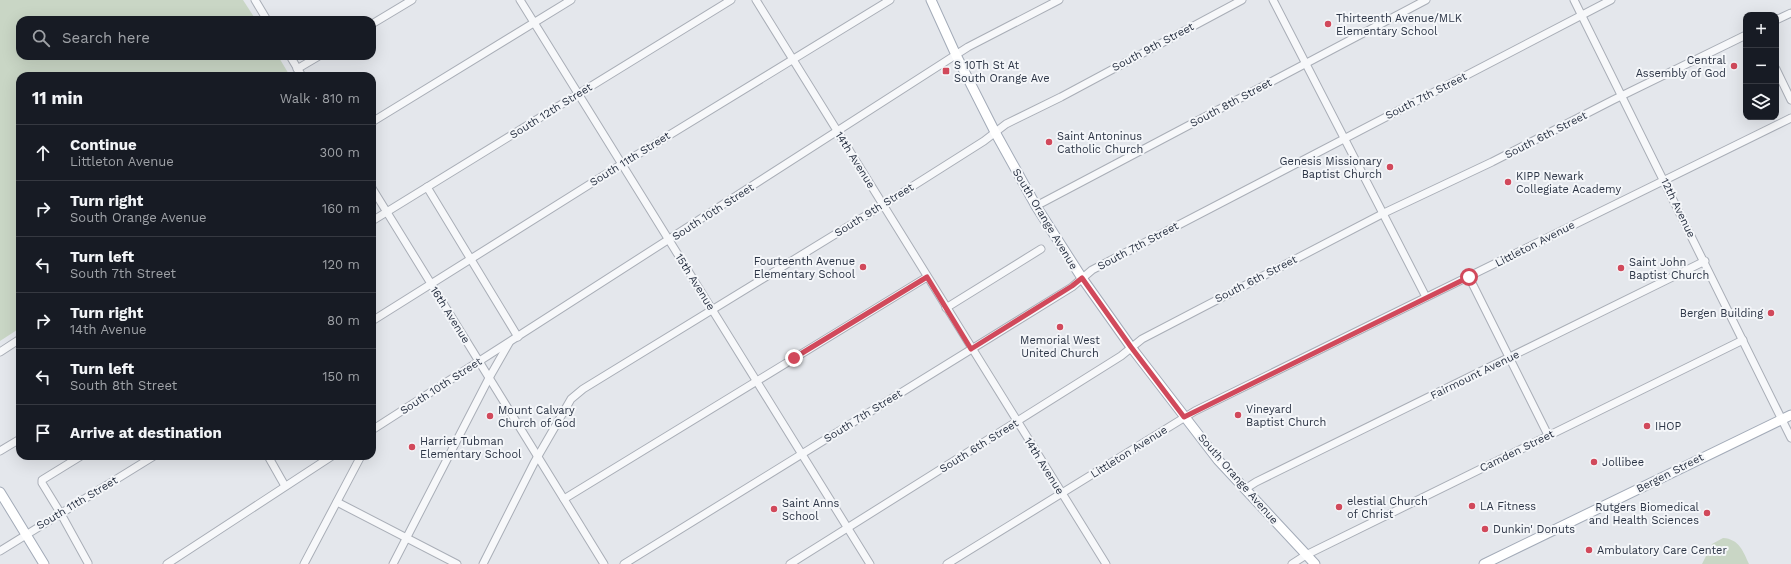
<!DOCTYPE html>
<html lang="en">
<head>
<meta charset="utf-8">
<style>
	body { margin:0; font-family:"Work Sans",sans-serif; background:#20242c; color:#f1f3f6 }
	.controls { position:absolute; right:12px; top:12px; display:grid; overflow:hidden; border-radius:8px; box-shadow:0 4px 16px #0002 }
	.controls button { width:36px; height:36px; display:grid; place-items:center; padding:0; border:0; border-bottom:1px solid #363941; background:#171b24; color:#f1f3f6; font:20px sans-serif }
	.stop { position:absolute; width:12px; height:12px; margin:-9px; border:3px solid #d1495b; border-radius:50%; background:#fff }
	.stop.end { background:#d1495b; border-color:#fff; box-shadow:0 1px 4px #0008 }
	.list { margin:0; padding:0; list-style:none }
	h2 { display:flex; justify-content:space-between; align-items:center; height:52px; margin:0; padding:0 16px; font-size:17px }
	h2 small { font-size:13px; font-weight:400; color:#9ea1a6 }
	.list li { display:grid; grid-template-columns:26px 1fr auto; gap:12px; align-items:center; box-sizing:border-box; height:56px; padding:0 16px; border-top:1px solid #363941 }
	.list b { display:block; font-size:15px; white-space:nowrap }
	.list p { margin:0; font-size:13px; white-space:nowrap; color:#9ea1a6 }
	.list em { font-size:13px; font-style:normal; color:#9ea1a6 }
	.icon { flex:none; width:22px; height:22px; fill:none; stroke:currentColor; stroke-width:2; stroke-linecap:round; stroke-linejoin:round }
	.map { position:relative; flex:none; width:1791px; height:564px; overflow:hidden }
	.search { position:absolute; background:#171b24; box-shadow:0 4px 16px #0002; left:16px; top:16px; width:360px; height:44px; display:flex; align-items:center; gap:10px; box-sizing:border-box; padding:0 14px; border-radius:12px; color:#9ea1a6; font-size:15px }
	.panel { position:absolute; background:#171b24; box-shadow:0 4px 16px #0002; left:16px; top:72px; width:360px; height:388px; border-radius:12px }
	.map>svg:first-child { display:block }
	.green { fill:#c9d6c5 }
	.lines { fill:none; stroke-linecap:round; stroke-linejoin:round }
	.minor-casing { stroke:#a9aeb7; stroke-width:9 }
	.major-casing { stroke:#a3abb8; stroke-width:11 }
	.minor { stroke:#f7f8fa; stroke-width:7 }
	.major { stroke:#fff; stroke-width:9 }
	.route { stroke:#d1495b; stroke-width:5 }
	.poi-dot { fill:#d1495b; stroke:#f4f6f9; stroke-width:1.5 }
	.labels { text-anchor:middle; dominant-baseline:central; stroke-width:4; stroke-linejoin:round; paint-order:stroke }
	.poi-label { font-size:11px; fill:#2b3445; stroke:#f4f6f9; text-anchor:start }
	.street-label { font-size:11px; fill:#2b3445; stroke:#f4f6f9 }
</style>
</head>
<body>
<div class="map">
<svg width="1791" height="564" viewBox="0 0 1791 564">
	<rect width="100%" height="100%" fill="#e4e7ec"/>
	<g class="green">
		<polygon points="0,0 243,0 256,20 20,20 20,56 278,56 290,76 20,76 20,328 0,341"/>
		<path d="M1723,538c16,1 20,13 26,26h-47l10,-20z"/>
	</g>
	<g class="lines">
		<defs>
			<g id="minor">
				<polyline points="255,0 267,20"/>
				<polyline points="520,0 870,564"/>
				<polyline points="756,0 1106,564"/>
				<polyline points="1273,0 1426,297"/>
				<polyline points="1574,0 1791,438"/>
				<polyline points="1776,20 1791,13"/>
				<polyline points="372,24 412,0"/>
				<polyline points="290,56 302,76"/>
				<polyline points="297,69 319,56"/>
				<polyline points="1776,69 1791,100"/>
				<polyline points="372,122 571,0"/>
				<polyline points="427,187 518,337"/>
				<polyline points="372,188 604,564"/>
				<polyline points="1036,206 1426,0"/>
				<polyline points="372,221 731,0"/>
				<polyline points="1469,277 1548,435"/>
				<polyline points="946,308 1041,249"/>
				<polyline points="372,321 622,164 890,0"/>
				<polyline points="0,352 20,339"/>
				<polyline points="372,430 968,47 1059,0"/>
				<polyline points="0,451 20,439"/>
				<polyline points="81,456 42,480 42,483 61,514 88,563"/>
				<polyline points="268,456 285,486"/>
				<polyline points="1245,489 1256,482 1705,261"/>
				<polyline points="564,499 927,277"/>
				<polyline points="337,502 457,564"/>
				<polyline points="0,551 154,456"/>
				<polyline points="167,564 332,456"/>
				<polyline points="304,564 361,456"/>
				<polyline points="393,564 489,378 509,343"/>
				<polyline points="483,564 534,463 571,399 583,389 883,205 984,141 1006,124 1061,97 1242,0"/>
				<polyline points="624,564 1072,287 1092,270 1611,0"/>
				<polyline points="790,564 1121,356 1142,339 1384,213 1492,162 1613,100 1746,35"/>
				<polyline points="947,564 1195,411 1791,118"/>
				<polyline points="1292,564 1306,555 1743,340"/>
			</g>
			<g id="major">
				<polyline points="931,0 956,55 995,132 1036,206 1082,278 1131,347 1218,460 1315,564"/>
				<polyline points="0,492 44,564"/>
				<polyline points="1484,564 1791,415"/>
			</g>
		</defs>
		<use href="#minor" class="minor-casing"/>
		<use href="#major" class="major-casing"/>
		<use href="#minor" class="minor"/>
		<use href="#major" class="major"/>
	</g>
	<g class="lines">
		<polyline class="route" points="794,358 927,277 971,349 1072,286 1082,278 1131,347 1184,417 1469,277"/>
	</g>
	<g class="poi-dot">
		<circle cx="1328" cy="24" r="4"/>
		<circle cx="1734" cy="66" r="4"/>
		<rect x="942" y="67" width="8" height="8" rx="2"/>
		<circle cx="1049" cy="142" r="4"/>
		<circle cx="1390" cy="167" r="4"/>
		<circle cx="1508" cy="182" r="4"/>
		<circle cx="863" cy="267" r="4"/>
		<circle cx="1621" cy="268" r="4"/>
		<circle cx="1771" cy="313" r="4"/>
		<circle cx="1060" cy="327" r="4"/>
		<circle cx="1238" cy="415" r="4"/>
		<circle cx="490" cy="416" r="4"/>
		<circle cx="1647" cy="426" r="4"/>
		<circle cx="412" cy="447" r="4"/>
		<circle cx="1594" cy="462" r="4"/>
		<circle cx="1472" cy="506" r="4"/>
		<circle cx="1339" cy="507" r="4"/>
		<circle cx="774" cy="509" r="4"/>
		<circle cx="1707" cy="513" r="4"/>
		<circle cx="1485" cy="529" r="4"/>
		<circle cx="1589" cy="550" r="4"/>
	</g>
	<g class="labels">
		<g class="poi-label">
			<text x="1336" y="18">Thirteenth Avenue/MLK<tspan x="1336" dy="13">Elementary School</tspan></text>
			<text x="1726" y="60" text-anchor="end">Central<tspan x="1726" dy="13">Assembly of God</tspan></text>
			<text x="954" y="65">S 10Th St At<tspan x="954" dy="13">South Orange Ave</tspan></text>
			<text x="1057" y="136">Saint Antoninus<tspan x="1057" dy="13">Catholic Church</tspan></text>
			<text x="1382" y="161" text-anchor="end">Genesis Missionary<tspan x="1382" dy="13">Baptist Church</tspan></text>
			<text x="1516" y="176">KIPP Newark<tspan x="1516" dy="13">Collegiate Academy</tspan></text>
			<text x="855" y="261" text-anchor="end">Fourteenth Avenue<tspan x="855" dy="13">Elementary School</tspan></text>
			<text x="1629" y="262">Saint John<tspan x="1629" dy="13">Baptist Church</tspan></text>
			<text x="1763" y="313" text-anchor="end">Bergen Building</text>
			<text x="1060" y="340" text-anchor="middle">Memorial West<tspan x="1060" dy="13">United Church</tspan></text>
			<text x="1246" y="409">Vineyard<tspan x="1246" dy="13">Baptist Church</tspan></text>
			<text x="498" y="410">Mount Calvary<tspan x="498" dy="13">Church of God</tspan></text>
			<text x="1655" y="426">IHOP</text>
			<text x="420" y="441">Harriet Tubman<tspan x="420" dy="13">Elementary School</tspan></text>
			<text x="1602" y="462">Jollibee</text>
			<text x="1347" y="501">elestial Church<tspan x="1347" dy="13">of Christ</tspan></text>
			<text x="782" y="503">Saint Anns<tspan x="782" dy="13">School</tspan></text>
			<text x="1480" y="506">LA Fitness</text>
			<text x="1699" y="507" text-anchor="end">Rutgers Biomedical<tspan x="1699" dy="13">and Health Sciences</tspan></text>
			<text x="1493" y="529">Dunkin' Donuts</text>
			<text x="1597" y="550">Ambulatory Care Center</text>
		</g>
		<g class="street-label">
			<text transform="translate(1153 47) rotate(-28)">South 9th Street</text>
			<text transform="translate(1426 96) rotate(-27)">South 7th Street</text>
			<text transform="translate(1231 103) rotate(-28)">South 8th Street</text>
			<text transform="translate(551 111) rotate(-32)">South 12th Street</text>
			<text transform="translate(1546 135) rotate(-27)">South 6th Street</text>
			<text transform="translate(630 159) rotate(-32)">South 11th Street</text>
			<text transform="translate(855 160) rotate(58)">14th Avenue</text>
			<text transform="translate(1678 208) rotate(64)">12th Avenue</text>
			<text transform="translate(874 210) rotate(-32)">South 9th Street</text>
			<text transform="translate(713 212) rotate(-33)">South 10th Street</text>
			<text transform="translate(1045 219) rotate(59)">South Orange Avenue</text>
			<text transform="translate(1535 244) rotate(-27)">Littleton Avenue</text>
			<text transform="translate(1138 246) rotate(-28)">South 7th Street</text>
			<text transform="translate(1256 279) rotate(-27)">South 6th Street</text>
			<text transform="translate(695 282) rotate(58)">15th Avenue</text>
			<text transform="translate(450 315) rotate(58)">16th Avenue</text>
			<text transform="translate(1475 375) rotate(-26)">Fairmount Avenue</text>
			<text transform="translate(441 386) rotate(-33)">South 10th Street</text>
			<text transform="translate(863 416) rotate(-32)">South 7th Street</text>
			<text transform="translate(979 446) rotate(-32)">South 6th Street</text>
			<text transform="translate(1517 451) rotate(-26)">Camden Street</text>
			<text transform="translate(1129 452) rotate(-32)">Littleton Avenue</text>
			<text transform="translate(1044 466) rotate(58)">14th Avenue</text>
			<text transform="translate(1670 473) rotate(-27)">Bergen Street</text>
			<text transform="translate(1238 479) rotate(49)">South Orange Avenue</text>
			<text transform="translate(77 503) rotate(-31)">South 11th Street</text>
		</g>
	</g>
</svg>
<div class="controls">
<button>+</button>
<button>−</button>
<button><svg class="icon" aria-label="layers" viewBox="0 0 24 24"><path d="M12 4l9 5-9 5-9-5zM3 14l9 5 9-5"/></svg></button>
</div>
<div class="stop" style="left:1469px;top:277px"></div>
<div class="stop end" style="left:794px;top:358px"></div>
<div class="search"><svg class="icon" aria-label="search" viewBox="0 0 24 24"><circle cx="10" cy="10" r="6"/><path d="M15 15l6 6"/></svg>Search here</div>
<section class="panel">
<h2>11 min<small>Walk · 810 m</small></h2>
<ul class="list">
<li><svg class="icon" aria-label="ahead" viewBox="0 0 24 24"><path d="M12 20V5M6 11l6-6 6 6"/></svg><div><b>Continue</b><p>Littleton Avenue</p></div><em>300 m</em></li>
<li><svg class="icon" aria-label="right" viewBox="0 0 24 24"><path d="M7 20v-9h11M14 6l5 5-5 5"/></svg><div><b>Turn right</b><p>South Orange Avenue</p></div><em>160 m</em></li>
<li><svg class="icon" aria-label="left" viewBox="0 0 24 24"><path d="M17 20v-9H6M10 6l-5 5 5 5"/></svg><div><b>Turn left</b><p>South 7th Street</p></div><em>120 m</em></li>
<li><svg class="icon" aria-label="right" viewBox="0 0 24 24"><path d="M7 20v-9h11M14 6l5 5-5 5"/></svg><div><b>Turn right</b><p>14th Avenue</p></div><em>80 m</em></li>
<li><svg class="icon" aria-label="left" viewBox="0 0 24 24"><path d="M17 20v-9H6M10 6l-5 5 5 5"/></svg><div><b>Turn left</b><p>South 8th Street</p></div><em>150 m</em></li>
<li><svg class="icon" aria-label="arrive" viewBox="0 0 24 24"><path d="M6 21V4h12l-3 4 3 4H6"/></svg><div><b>Arrive at destination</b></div></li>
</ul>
</section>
</div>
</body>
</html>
